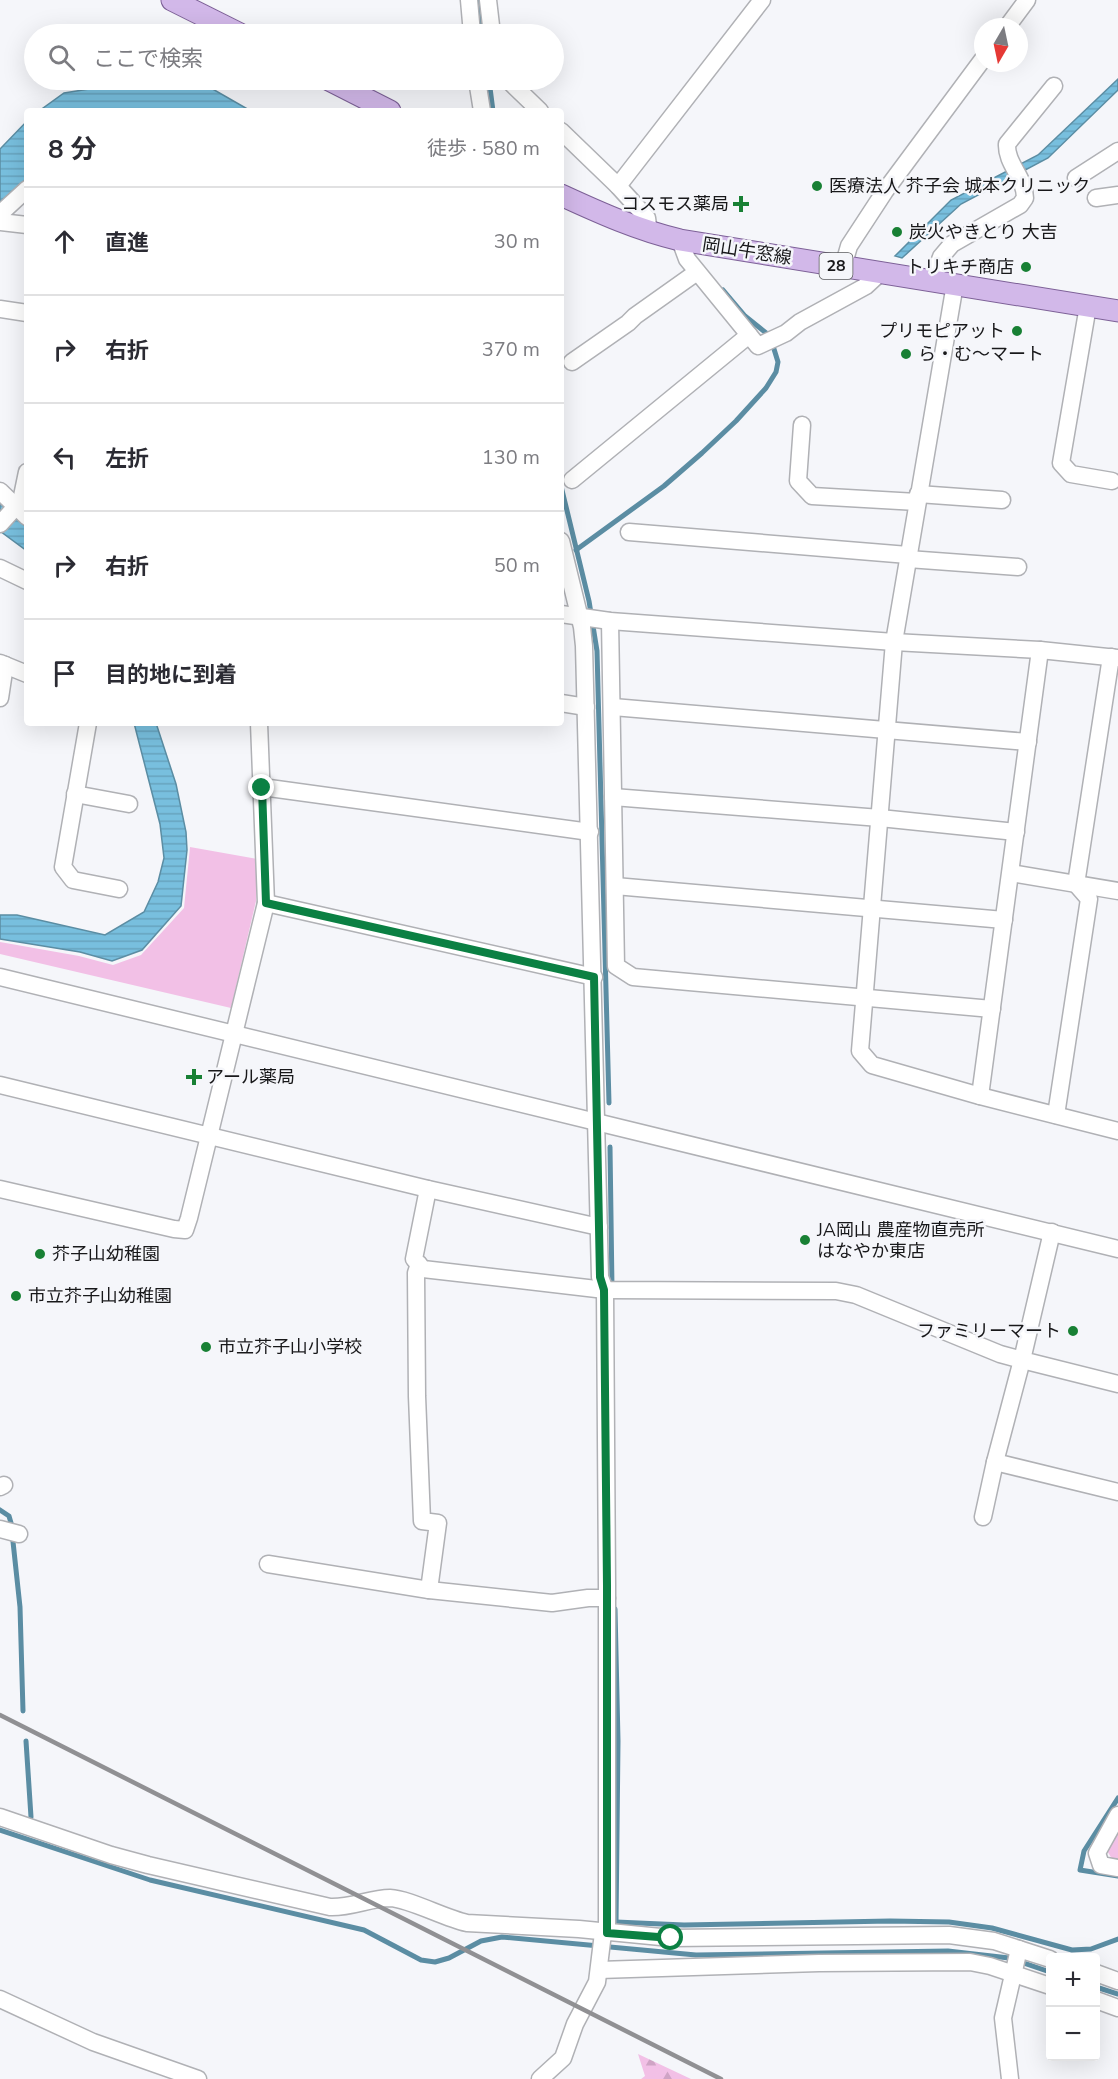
<!DOCTYPE html>
<html lang="ja">
<head>
<meta charset="utf-8">
<style>
	body { margin:0; font-family:"Nunito Sans","Noto Sans JP",sans-serif; background:#f7f7f7; color:#2b2b33 }
	.controls { position:absolute; right:18px; bottom:18px; display:grid; overflow:hidden; border-radius:6px; box-shadow:0 6px 24px #0002 }
	.controls button { width:54px; height:54px; display:grid; place-items:center; padding:0; border:0; border-bottom:2px solid #e1e1e2; background:#fff; color:#2b2b33; font:30px sans-serif }
	.compass { position:absolute; left:974px; top:18px; width:54px; height:54px; border-radius:50%; background:#fff; box-shadow:0 6px 24px #0002; rotate:189deg }
	.stop { position:absolute; width:18px; height:18px; margin:-14px; border:4px solid #0b8043; border-radius:50%; background:#fff }
	.stop.end { background:#0b8043; border-color:#fff; box-shadow:0 2px 6px #0008 }
	.list { margin:0; padding:0; list-style:none }
	h2 { display:flex; justify-content:space-between; align-items:center; height:78px; margin:0; padding:0 24px; font-size:26px }
	h2 small { font-size:20px; font-weight:400; color:#7c7c81 }
	.list li { display:grid; grid-template-columns:39px 1fr auto; gap:18px; align-items:center; box-sizing:border-box; height:108px; padding:0 24px; border-top:2px solid #e1e1e2 }
	.list b { display:block; font-size:22px; white-space:nowrap }
	.list em { font-size:20px; font-style:normal; color:#7c7c81 }
	.icon { flex:none; width:33px; height:33px; fill:none; stroke:currentColor; stroke-width:2; stroke-linecap:round; stroke-linejoin:round }
	.map { position:relative; flex:none; width:1118px; height:2079px; overflow:hidden }
	.search { position:absolute; background:#fff; box-shadow:0 6px 24px #0002; left:24px; top:24px; width:540px; height:66px; display:flex; align-items:center; gap:15px; box-sizing:border-box; padding:0 21px; border-radius:33px; color:#7c7c81; font-size:22px }
	.panel { position:absolute; background:#fff; box-shadow:0 6px 24px #0002; left:24px; top:108px; width:540px; height:618px; border-radius:6px }
	.map>svg:first-child { display:block }
	.green { fill:#f2c0e6 }
	.forest { fill:url(#forest-firs) }
	.water { fill:url(#water-rules); stroke:#5b8da3; stroke-width:1.5 }
	.lines { fill:none; stroke-linecap:round; stroke-linejoin:round }
	.stream { stroke:#5b8da3; stroke-width:5 }
	.minor-casing { stroke:#b0b1b5; stroke-width:19 }
	.major-casing { stroke:#7d6197; stroke-width:23 }
	.minor { stroke:#fff; stroke-width:16 }
	.major { stroke:#d2b8e9; stroke-width:21 }
	.rail { stroke:#909093; stroke-width:4.5 }
	.route { stroke:#0b8043; stroke-width:8 }
	.poi-dot { fill:#188034; stroke:#f5f6fa; stroke-width:2 }
	.labels { text-anchor:middle; dominant-baseline:central; stroke-width:5; stroke-linejoin:round; paint-order:stroke }
	.shield { fill:#f5f6fa; stroke:#5a5b5d; stroke-width:1.5 }
	.shield-label { font-size:16px; font-weight:bold; fill:#18181a }
	.poi-label { font-size:18px; fill:#18181a; stroke:#f5f6fa; text-anchor:start }
	.street-label { font-size:18px; fill:#18181a; stroke:#f5f6fa }
</style>
</head>
<body>
<div class="map">
<svg width="1118" height="2079" viewBox="0 0 1118 2079">
	<defs>
		<pattern id="forest-firs" width="22" height="20" patternUnits="userSpaceOnUse" patternTransform="scale(1.5)"><rect width="22" height="20" fill="#f2c0e6"/><path d="M5 1l3.5 6h-7zM16 11l3.5 6h-7z" fill="#cfa4c5"/></pattern>
		<pattern id="water-rules" width="6" height="5" patternUnits="userSpaceOnUse" patternTransform="scale(1.5)"><rect width="6" height="5" fill="#78bfde"/><path d="M0 2.5h6" fill="none" stroke="#67a3be"/></pattern>
	</defs>
	<rect width="100%" height="100%" fill="#f5f6fa"/>
	<g class="green">
		<polygon points="190,847 258,859 256,901 231,1008 0,954 0,942 79,956 113,965 141,955 184,908"/>
		<polygon points="1118,1833 1118,1860 1112,1859 1106,1849"/>
	</g>
	<polygon class="forest" points="638,2054 691,2079 641,2079 645,2076"/>
	<g class="water">
		<polygon points="1118,79 1118,90 1048,158 961,204 902,258 895,256 951,200 1038,155"/>
		<polygon points="146,80 197,80 251,111 39,111 64,93"/>
		<polygon points="27,121 27,178 0,202 0,149"/>
		<polygon points="0,503 27,528 27,551 0,531"/>
		<polygon points="134,723 156,723 176,784 186,832 187,850 181,906 142,950 112,961 80,952 0,939 0,915 17,915 105,935 144,912 158,882 164,858 160,824"/>
	</g>
	<g class="lines">
		<g class="stream">
			<polyline points="479,0 482,34"/>
			<polyline points="489,80 493,111"/>
			<polyline points="561,486 589,601 597,651 609,1103"/>
			<polyline points="576,550 664,486 702,453 736,421 766,388 776,372 778,362 770,336 745,316 723,290"/>
			<polyline points="610,1147 612,1288"/>
			<polyline points="0,1510 9,1516 11,1523 20,1607 23,1711"/>
			<polyline points="615,1609 618,1741 616,1925"/>
			<polyline points="26,1741 31,1817"/>
			<polyline points="1118,1798 1084,1851 1080,1870 1118,1876"/>
			<polyline points="0,1830 150,1880 364,1930 421,1960 435,1962 449,1958 481,1941 502,1937 696,1955 948,1951 1009,1958 1050,1972"/>
			<polyline points="616,1922 684,1925 890,1921 949,1922 992,1928 1072,1950 1091,1949 1118,1939"/>
			<polyline points="1096,1987 1118,1994"/>
		</g>
		<defs>
			<g id="minor">
				<polyline points="469,0 472,34"/>
				<polyline points="488,0 492,34"/>
				<polyline points="1007,27 1027,0"/>
				<polyline points="477,80 482,111"/>
				<polyline points="508,80 540,111"/>
				<polyline points="561,131 618,186 647,218 649,233"/>
				<polyline points="1076,178 1118,151"/>
				<polyline points="618,186 762,0"/>
				<polyline points="1096,198 1118,195"/>
				<polyline points="0,214 27,189"/>
				<polyline points="0,222 27,225"/>
				<polyline points="680,240 687,259 758,346 786,333 800,322 866,286 880,273"/>
				<polyline points="843,267 849,246 885,191 983,59"/>
				<path d="M932,281l9,-24 11,-13 68,-39 5,-7c0,-21 -19,-34 -18,-54l47,-58"/>
				<polyline points="955,284 894,642 860,1051 872,1065 980,1096 1118,1131"/>
				<polyline points="1088,306 1061,463 1071,474 1112,481"/>
				<polyline points="0,309 27,313"/>
				<polyline points="572,362 628,323 635,316 697,272"/>
				<polyline points="802,425 798,481 812,496 917,502"/>
				<polyline points="572,480 749,335"/>
				<polyline points="0,491 27,517"/>
				<polyline points="918,494 1002,500"/>
				<polyline points="0,524 21,501 27,472"/>
				<polyline points="629,532 908,555"/>
				<polyline points="561,541 582,627 584,646 600,1277 605,1290 607,1585 607,1933"/>
				<polyline points="908,559 1018,567"/>
				<polyline points="0,568 27,581"/>
				<polyline points="561,614 610,621 894,642 1040,650 1118,658"/>
				<polyline points="610,621 616,966 633,977 992,1009"/>
				<polyline points="0,663 27,674"/>
				<polyline points="0,698 5,665"/>
				<polyline points="561,703 586,707"/>
				<polyline points="613,707 1028,742"/>
				<polyline points="88,723 63,867 73,880 119,889"/>
				<polyline points="262,787 590,832"/>
				<polyline points="75,794 129,804"/>
				<polyline points="613,797 880,818 1016,832"/>
				<polyline points="1011,873 1118,891"/>
				<polyline points="615,886 1004,920"/>
				<polyline points="266,903 594,977"/>
				<polyline points="0,977 1118,1249"/>
				<polyline points="0,1085 428,1189 599,1227"/>
				<polyline points="980,1096 1040,650"/>
				<polyline points="1056,1115 1089,899 1076,884 1111,657"/>
				<polyline points="0,1189 174,1229 185,1230 189,1218 266,903 259,723"/>
				<polyline points="428,1189 414,1259 423,1269 605,1290 836,1291 856,1295 1000,1354 1022,1360 995,1462 1118,1492"/>
				<polyline points="1052,1232 1022,1360 1118,1384"/>
				<polyline points="419,1264 416,1273 417,1396 422,1521 438,1523 429,1590"/>
				<polyline points="0,1487 4,1485"/>
				<polyline points="983,1517 995,1462"/>
				<polyline points="0,1529 19,1534"/>
				<polyline points="268,1564 429,1590 552,1603 588,1598 607,1598"/>
				<polyline points="1118,1815 1097,1853 1101,1865 1118,1868"/>
				<path d="M0,1817l111,38 37,10 182,42c21,1 40,-9 60,-9 20,1 54,20 77,25l112,6 92,9 278,-3 45,6 56,18"/>
				<polyline points="599,1970 819,1963 970,1962 990,1966 1050,1986"/>
				<polyline points="1096,1973 1118,1981"/>
				<polyline points="0,1999 93,2042 198,2079"/>
				<polyline points="1096,2000 1118,2008"/>
				<polyline points="540,2079 563,2058 575,2024 597,1982 603,1933"/>
				<polyline points="1010,2079 1003,2018 1019,1949"/>
			</g>
			<g id="major">
				<polyline points="172,0 240,34"/>
				<polyline points="329,80 390,111"/>
				<path d="M561,195c39,18 77,35 119,45l438,71"/>
			</g>
		</defs>
		<use href="#minor" class="minor-casing"/>
		<use href="#major" class="major-casing"/>
		<use href="#minor" class="minor"/>
		<use href="#major" class="major"/>
		<polyline class="rail" points="0,1715 721,2079"/>
	</g>
	<g class="lines">
		<polyline class="route" points="262,788 266,903 594,977 600,1277 604,1290 607,1585 607,1933 671,1938"/>
	</g>
	<g class="poi-dot">
		<circle cx="817" cy="186" r="6"/>
		<path d="M738 195h6v6h6v6h-6v6h-6v-6h-6v-6h6z"/>
		<circle cx="897" cy="232" r="6"/>
		<circle cx="1026" cy="267" r="6"/>
		<circle cx="1017" cy="331" r="6"/>
		<circle cx="906" cy="354" r="6"/>
		<path d="M191 1068h6v6h6v6h-6v6h-6v-6h-6v-6h6z"/>
		<circle cx="805" cy="1240" r="6"/>
		<circle cx="40" cy="1254" r="6"/>
		<circle cx="16" cy="1296" r="6"/>
		<circle cx="1073" cy="1331" r="6"/>
		<circle cx="206" cy="1347" r="6"/>
	</g>
	<g class="labels">
		<rect class="shield" x="819.5" y="253" width="33" height="26" rx="4.5"/>
		<g class="shield-label">
			<text x="836" y="266">28</text>
		</g>
		<g class="poi-label">
			<text x="829" y="186">医療法人 芥子会 城本クリニック</text>
			<text x="729" y="204" text-anchor="end">コスモス薬局</text>
			<text x="909" y="232">炭火やきとり 大吉</text>
			<text x="1014" y="267" text-anchor="end">トリキチ商店</text>
			<text x="1005" y="331" text-anchor="end">プリモピアット</text>
			<text x="918" y="354">ら・む〜マート</text>
			<text x="206" y="1077">アール薬局</text>
			<text x="817" y="1230">JA岡山 農産物直売所<tspan x="817" dy="21">はなやか東店</tspan></text>
			<text x="52" y="1254">芥子山幼稚園</text>
			<text x="28" y="1296">市立芥子山幼稚園</text>
			<text x="1061" y="1331" text-anchor="end">ファミリーマート</text>
			<text x="218" y="1347">市立芥子山小学校</text>
		</g>
		<g class="street-label">
			<text transform="translate(747 251) rotate(9)">岡山牛窓線</text>
		</g>
	</g>
</svg>
<div class="controls">
<button>+</button>
<button>−</button>
</div>
<svg class="compass" viewBox="-18 -18 36 36"><path d="M0-13l5 13h-10z" fill="#e53935"/><path d="M0 13l5-13h-10z" fill="#7c7c81"/></svg>
<div class="stop" style="left:671px;top:1938px"></div>
<div class="stop end" style="left:262px;top:788px"></div>
<div class="search"><svg class="icon" aria-label="search" viewBox="0 0 24 24"><circle cx="10" cy="10" r="6"/><path d="M15 15l6 6"/></svg>ここで検索</div>
<section class="panel">
<h2>8 分<small>徒歩 · 580 m</small></h2>
<ul class="list">
<li><svg class="icon" aria-label="ahead" viewBox="0 0 24 24"><path d="M12 20V5M6 11l6-6 6 6"/></svg><div><b>直進</b></div><em>30 m</em></li>
<li><svg class="icon" aria-label="right" viewBox="0 0 24 24"><path d="M7 20v-9h11M14 6l5 5-5 5"/></svg><div><b>右折</b></div><em>370 m</em></li>
<li><svg class="icon" aria-label="left" viewBox="0 0 24 24"><path d="M17 20v-9H6M10 6l-5 5 5 5"/></svg><div><b>左折</b></div><em>130 m</em></li>
<li><svg class="icon" aria-label="right" viewBox="0 0 24 24"><path d="M7 20v-9h11M14 6l5 5-5 5"/></svg><div><b>右折</b></div><em>50 m</em></li>
<li><svg class="icon" aria-label="arrive" viewBox="0 0 24 24"><path d="M6 21V4h12l-3 4 3 4H6"/></svg><div><b>目的地に到着</b></div></li>
</ul>
</section>
</div>
</body>
</html>
